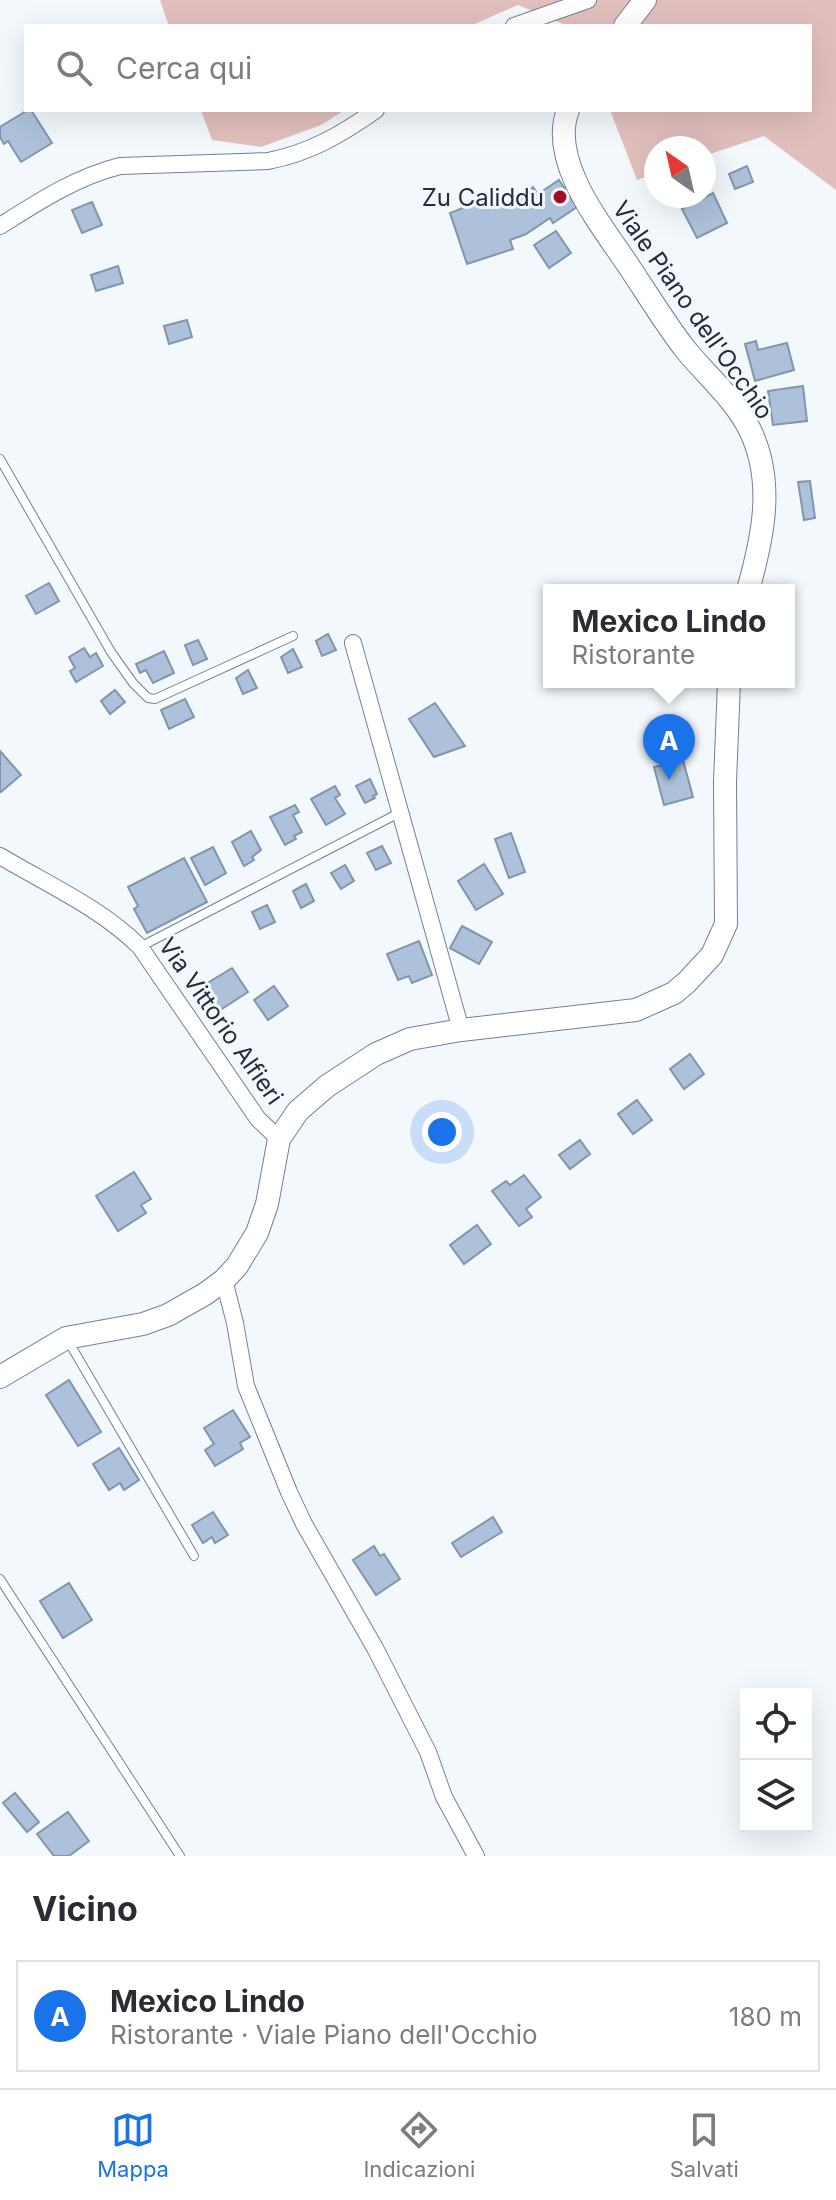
<!DOCTYPE html>
<html lang="it">
<head>
<meta charset="utf-8">
<style>
	body { margin:0; font-family:Inter,sans-serif; background:#f2f2f3; color:#2b2b33 }
	.controls { position:absolute; right:24px; bottom:24px; display:grid; overflow:hidden; border-radius:0px; box-shadow:0 8px 32px #0002 }
	.controls button { width:72px; height:72px; display:grid; place-items:center; padding:0; border:0; border-bottom:2px solid #e1e1e2; background:#fff; color:#2b2b33; font:40px sans-serif }
	.compass { position:absolute; left:644px; top:136px; width:72px; height:72px; border-radius:50%; background:#fff; box-shadow:0 8px 32px #0002; rotate:326deg }
	.you { position:absolute; left:442px; top:1132px; width:28px; height:28px; margin:-20px; border:6px solid #fff; border-radius:50%; background:#1a73e8; box-shadow:0 0 0 12px #1a73e833 }
	.badge { display:grid; place-items:center; width:52px; height:52px; border-radius:50%; background:#1a73e8; color:#fff; font-size:26px; font-weight:700 }
	.pin { position:absolute; translate:-50% -66px; filter:drop-shadow(0 2px 4px #0008) }
	.pin::after { content:''; position:absolute; top:42px; width:28px; height:24px; background:inherit; clip-path:polygon(0 0,100% 0,50% 100%) }
	.popup { position:absolute; left:543px; top:584px; width:252px; height:104px; box-sizing:border-box; display:grid; place-content:center; border-radius:0px; background:#fff; filter:drop-shadow(0 2px 6px #0005); font-size:26px; white-space:nowrap; color:#7c7c81 }
	.popup b { font-size:30px; color:#2b2b33 }
	.popup::after { content:''; position:absolute; left:50%; top:100%; margin-left:-16px; border:16px solid transparent; border-top-color:#fff }
	.list { margin:0; padding:0; list-style:none }
	h2 { display:flex; justify-content:space-between; align-items:center; height:104px; margin:0; padding:0 32px; font-size:34px }
	h2 small { font-size:26px; font-weight:400; color:#7c7c81 }
	.list li { display:grid; grid-template-columns:52px 1fr auto; gap:24px; align-items:center; box-sizing:border-box; height:112px; margin:0 16px 16px; padding:0 16px; border:2px solid #e1e1e2; border-radius:0px }
	.list b { display:block; font-size:30px; white-space:nowrap }
	.list p { margin:0; font-size:26px; white-space:nowrap; color:#7c7c81 }
	.list em { font-size:26px; font-style:normal; color:#7c7c81 }
	.icon { flex:none; width:44px; height:44px; fill:none; stroke:currentColor; stroke-width:2; stroke-linecap:round; stroke-linejoin:round }
	.map { position:relative; flex:none; width:836px; height:1856px; overflow:hidden }
	.search { position:absolute; background:#fff; box-shadow:0 8px 32px #0002; left:24px; right:24px; top:24px; height:88px; display:flex; align-items:center; gap:20px; box-sizing:border-box; padding:0 28px; border-radius:0px; color:#7c7c81; font-size:30px }
	.sheet { height:232px; background:#fff }
	nav { display:flex; justify-content:space-around; align-items:center; box-sizing:border-box; height:112px; border-top:2px solid #e1e1e2; background:#fff; font-size:22px; color:#7c7c81 }
	nav a { display:grid; justify-items:center; gap:4px }
	nav .on { color:#1a73e8 }
	.map>svg:first-child { display:block }
	.green { fill:#e1bfbd }
	.building { fill:#adc2da; stroke:#8195ac; stroke-width:2 }
	.lines { fill:none; stroke-linecap:round; stroke-linejoin:round }
	.lane-casing { stroke:#6f8298; stroke-width:10 }
	.street-casing { stroke:#6f8298; stroke-width:18 }
	.secondary-casing { stroke:#6f8298; stroke-width:24 }
	.lane { stroke:#fff; stroke-width:8 }
	.street { stroke:#fff; stroke-width:16 }
	.secondary { stroke:#fff; stroke-width:22 }
	.poi-dot { fill:#a60d23; stroke:#f3f8fd; stroke-width:3 }
	.labels { text-anchor:middle; dominant-baseline:central; stroke-width:6; stroke-linejoin:round; paint-order:stroke }
	.poi-label { font-size:24px; fill:#242c35; stroke:#f3f8fd; text-anchor:end }
	.street-label { font-size:24px; fill:#242c35; stroke:#f3f8fd }
</style>
</head>
<body>
<div class="map">
<svg width="836" height="1856" viewBox="0 0 836 1856">
	<rect width="100%" height="100%" fill="#f3f8fd"/>
	<g class="green">
		<polygon points="160,0 836,0 836,190 764,136 704,156 704,148 656,148 656,173 637,180 610,110 810,110 810,26 568,26 518,5 470,26 169,26"/>
		<polygon points="201,110 345,110 321,125 261,147 212,140"/>
	</g>
	<g class="building">
		<polygon points="28,110 31,110 52,143 21,162 8,141 4,144 0,137 0,127"/>
		<polygon points="747,166 753,182 735,189 729,174"/>
		<polygon points="559,180 577,207 553,223 550,218 526,234 510,240 513,249 467,264 450,213 500,193 504,205 533,187 538,194"/>
		<polygon points="713,193 727,223 697,238 682,209"/>
		<polygon points="92,202 102,225 82,233 72,210"/>
		<polygon points="556,231 571,253 549,268 534,245"/>
		<polygon points="118,266 123,283 96,291 91,275"/>
		<polygon points="187,320 192,337 169,344 164,326"/>
		<polygon points="756,341 758,350 787,343 794,370 755,381 745,344"/>
		<polygon points="803,386 807,421 773,425 768,391"/>
		<polygon points="810,481 815,518 804,520 798,482"/>
		<polygon points="49,583 59,601 36,614 26,596"/>
		<polygon points="328,634 336,650 322,656 316,641"/>
		<polygon points="198,640 207,659 193,665 185,645"/>
		<polygon points="84,648 90,657 96,653 103,666 76,682 70,671 75,668 69,657"/>
		<polygon points="293,649 302,667 288,673 281,657"/>
		<polygon points="164,651 174,673 153,683 146,670 140,673 136,664"/>
		<polygon points="248,670 257,688 243,694 236,678"/>
		<polygon points="115,690 125,702 110,714 101,701"/>
		<polygon points="185,699 194,717 169,729 161,710"/>
		<polygon points="435,703 465,746 434,757 409,719"/>
		<polygon points="0,751 21,775 1,792 0,790"/>
		<polygon points="683,760 693,797 664,805 654,767"/>
		<polygon points="370,779 377,794 373,796 375,798 365,803 356,786"/>
		<polygon points="335,786 340,795 335,798 345,814 326,825 311,799"/>
		<polygon points="295,805 299,812 293,815 302,832 294,836 296,839 285,845 270,817"/>
		<polygon points="251,831 261,850 252,857 254,860 244,866 232,842"/>
		<polygon points="511,833 525,872 509,878 495,839"/>
		<polygon points="382,846 391,863 376,870 367,853"/>
		<polygon points="213,847 226,873 205,885 191,858"/>
		<polygon points="184,858 207,902 147,933 134,909 138,906 128,887"/>
		<polygon points="484,864 503,894 476,910 458,881"/>
		<polygon points="345,865 354,881 341,889 331,873"/>
		<polygon points="306,884 314,901 301,908 293,891"/>
		<polygon points="267,905 275,922 260,929 252,912"/>
		<polygon points="462,926 492,942 479,964 450,948"/>
		<polygon points="419,941 432,975 412,983 409,976 398,980 387,954"/>
		<polygon points="232,968 248,992 217,1012 201,987"/>
		<polygon points="274,986 288,1006 268,1020 254,1000"/>
		<polygon points="690,1054 704,1074 684,1089 670,1069"/>
		<polygon points="637,1100 652,1120 633,1134 618,1114"/>
		<polygon points="580,1140 590,1154 570,1169 559,1155"/>
		<polygon points="134,1172 151,1199 141,1205 146,1213 118,1231 96,1196"/>
		<polygon points="524,1175 541,1197 526,1209 532,1217 519,1226 492,1191 506,1181 510,1185"/>
		<polygon points="477,1225 491,1244 464,1264 450,1245"/>
		<polygon points="69,1380 101,1432 78,1446 46,1395"/>
		<polygon points="233,1410 250,1437 240,1443 243,1449 215,1466 205,1450 214,1444 204,1428"/>
		<polygon points="119,1448 139,1480 124,1490 120,1483 109,1490 93,1464"/>
		<polygon points="213,1512 228,1535 215,1543 212,1537 203,1543 192,1525"/>
		<polygon points="493,1517 502,1532 461,1557 452,1543"/>
		<polygon points="374,1546 380,1556 384,1554 400,1579 376,1595 353,1560"/>
		<polygon points="69,1583 92,1620 63,1638 40,1601"/>
		<polygon points="15,1793 39,1822 27,1832 3,1803"/>
		<polygon points="68,1812 89,1841 69,1856 54,1856 37,1834"/>
	</g>
	<g class="lines">
		<defs>
			<g id="lane">
				<polyline points="0,459 111,652 133,683 148,698 155,699 293,636"/>
				<polyline points="140,947 401,812"/>
				<polyline points="67,1339 194,1556"/>
				<polyline points="0,1579 180,1856"/>
			</g>
			<g id="street">
				<polyline points="514,26 588,0"/>
				<path d="M0,226c38,-24 76,-49 120,-60l148,-5c42,-8 74,-27 108,-51"/>
				<polyline points="353,643 461,1030"/>
				<path d="M0,856c47,28 101,52 140,91l118,172 21,20"/>
				<polyline points="224,1280 235,1323 246,1386 289,1492 304,1524 375,1648 428,1752 444,1797 476,1856"/>
			</g>
			<g id="secondary">
				<polyline points="625,26 645,0"/>
				<path d="M568,110c-20,52 35,117 62,158 18,27 35,55 55,81 21,26 50,50 65,81 25,52 13,107 -2,160"/>
				<polyline points="0,1377 66,1338 143,1324 168,1315 205,1294 224,1280 237,1266 257,1233 267,1204 279,1139 298,1111 327,1086 376,1054 410,1039 461,1030 636,1010 674,993 687,982 712,955 726,924 725,782 729,682"/>
			</g>
		</defs>
		<use href="#lane" class="lane-casing"/>
		<use href="#street" class="street-casing"/>
		<use href="#secondary" class="secondary-casing"/>
		<use href="#lane" class="lane"/>
		<use href="#street" class="street"/>
		<use href="#secondary" class="secondary"/>
	</g>
	<circle class="poi-dot" cx="560" cy="197" r="8"/>
	<g class="labels">
		<g class="poi-label">
			<text x="544" y="197">Zu Caliddu</text>
		</g>
		<g class="street-label">
			<text transform="translate(693 310) rotate(55)">Viale Piano dell'Occhio</text>
			<text transform="translate(221 1021) rotate(55)">Via Vittorio Alfieri</text>
		</g>
	</g>
</svg>
<div class="controls">
<button><svg class="icon" aria-label="locate" viewBox="0 0 24 24"><circle cx="12" cy="12" r="6"/><path d="M12 2v4M12 18v4M2 12h4M18 12h4"/></svg></button>
<button><svg class="icon" aria-label="layers" viewBox="0 0 24 24"><path d="M12 4l9 5-9 5-9-5zM3 14l9 5 9-5"/></svg></button>
</div>
<svg class="compass" viewBox="-18 -18 36 36"><path d="M0-13l5 13h-10z" fill="#e53935"/><path d="M0 13l5-13h-10z" fill="#7c7c81"/></svg>
<div class="you"></div>
<div class="pin badge" style="left:669px;top:780px">A</div>
<div class="popup"><b>Mexico Lindo</b>Ristorante</div>
<div class="search"><svg class="icon" aria-label="search" viewBox="0 0 24 24"><circle cx="10" cy="10" r="6"/><path d="M15 15l6 6"/></svg>Cerca qui</div>
</div>
<section class="sheet">
<h2>Vicino<small></small></h2>
<ul class="list">
<li><span class="badge">A</span><div><b>Mexico Lindo</b><p>Ristorante · Viale Piano dell'Occhio</p></div><em>180 m</em></li>
</ul>
</section>
<nav>
<a class="on"><svg class="icon" aria-label="map" viewBox="0 0 24 24"><path d="M3 6l6-2 6 2 6-2v14l-6 2-6-2-6 2zM9 4v14M15 6v14"/></svg>Mappa</a>
<a><svg class="icon" aria-label="directions" viewBox="0 0 24 24"><path d="M12 3l9 9-9 9-9-9zM9 14v-3h6M13 9l2 2-2 2"/></svg>Indicazioni</a>
<a><svg class="icon" aria-label="saved" viewBox="0 0 24 24"><path d="M7 4h10v16l-5-4-5 4z"/></svg>Salvati</a>
</nav>
</body>
</html>
